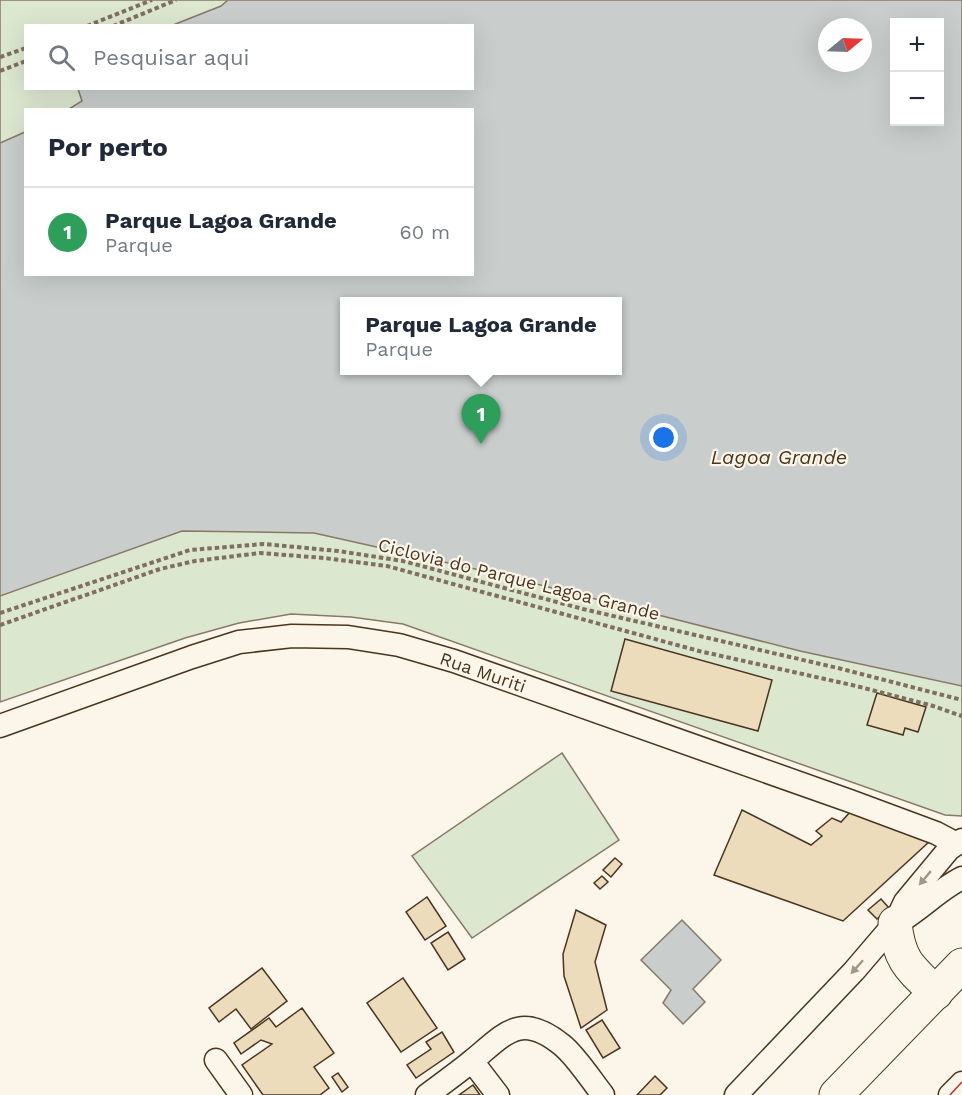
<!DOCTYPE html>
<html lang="pt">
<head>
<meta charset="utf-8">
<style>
	body { margin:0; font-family:"Work Sans",sans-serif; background:#f6f6f7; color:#1f2937 }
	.controls { position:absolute; right:18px; top:18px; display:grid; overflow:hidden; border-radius:0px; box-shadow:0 6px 24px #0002 }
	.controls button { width:54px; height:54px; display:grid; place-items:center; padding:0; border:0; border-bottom:2px solid #e0e1e3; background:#fff; color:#1f2937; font:30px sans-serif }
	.compass { position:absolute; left:818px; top:18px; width:54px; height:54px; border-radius:50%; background:#fff; box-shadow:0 6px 24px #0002; rotate:71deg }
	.you { position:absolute; left:664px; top:438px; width:21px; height:21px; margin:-15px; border:4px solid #fff; border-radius:50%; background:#1a73e8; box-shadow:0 0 0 9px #1a73e833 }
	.badge { display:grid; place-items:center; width:39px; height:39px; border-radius:50%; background:#ea580c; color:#fff; font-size:20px; font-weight:700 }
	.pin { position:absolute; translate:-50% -50px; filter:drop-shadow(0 2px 3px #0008) }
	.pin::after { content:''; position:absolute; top:32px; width:21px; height:18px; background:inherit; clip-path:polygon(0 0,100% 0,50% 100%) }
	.popup { position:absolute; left:340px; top:297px; width:282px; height:78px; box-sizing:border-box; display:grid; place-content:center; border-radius:0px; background:#fff; filter:drop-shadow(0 2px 4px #0005); font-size:20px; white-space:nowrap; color:#747a83 }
	.popup b { font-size:22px; color:#1f2937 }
	.popup::after { content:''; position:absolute; left:50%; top:100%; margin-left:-12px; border:12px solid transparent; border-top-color:#fff }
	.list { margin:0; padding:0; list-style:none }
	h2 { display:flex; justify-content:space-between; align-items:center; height:78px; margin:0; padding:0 24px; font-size:26px }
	h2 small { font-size:20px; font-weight:400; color:#747a83 }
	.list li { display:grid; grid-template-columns:39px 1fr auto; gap:18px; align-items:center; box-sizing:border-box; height:90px; padding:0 24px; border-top:2px solid #e0e1e3 }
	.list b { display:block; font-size:22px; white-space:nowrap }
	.list p { margin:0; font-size:20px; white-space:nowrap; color:#747a83 }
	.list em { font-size:20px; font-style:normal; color:#747a83 }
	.icon { flex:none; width:33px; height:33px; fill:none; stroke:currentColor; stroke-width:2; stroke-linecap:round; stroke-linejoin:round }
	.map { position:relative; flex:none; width:962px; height:1095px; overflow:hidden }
	.search { position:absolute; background:#fff; box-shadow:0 6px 24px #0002; left:24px; top:24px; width:450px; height:66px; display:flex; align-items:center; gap:15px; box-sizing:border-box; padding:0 21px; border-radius:0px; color:#747a83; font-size:22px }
	.panel { position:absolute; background:#fff; box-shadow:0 6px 24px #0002; left:24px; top:108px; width:450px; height:168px; border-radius:0px }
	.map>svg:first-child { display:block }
	.green { fill:#dce7d0; stroke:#887966; stroke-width:1.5; fill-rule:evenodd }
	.water { fill:#c9cecd; stroke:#887966; stroke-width:1.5; fill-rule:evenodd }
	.building { fill:#ecdcbc; stroke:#4a3520; stroke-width:1.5 }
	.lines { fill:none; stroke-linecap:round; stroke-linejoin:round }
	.minor-casing { stroke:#4a3520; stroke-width:25 }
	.highway-casing { stroke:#4a3520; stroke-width:35 }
	.path { stroke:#7f6f5c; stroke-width:4; stroke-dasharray:4.5 3; stroke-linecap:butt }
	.minor { stroke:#fbf6e9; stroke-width:22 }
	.highway { stroke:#fbf6e9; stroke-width:33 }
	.power { stroke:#c62828; stroke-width:1.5; stroke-dasharray:21 4.5 3 4.5; stroke-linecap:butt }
	.oneway { fill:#a29684 }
	.labels { text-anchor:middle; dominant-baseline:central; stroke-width:4.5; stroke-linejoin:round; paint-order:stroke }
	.street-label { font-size:18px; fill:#4a3520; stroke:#fbf6e9 }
	.water-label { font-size:20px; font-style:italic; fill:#4a3520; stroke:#fbf6e9 }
</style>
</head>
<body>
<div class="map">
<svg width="962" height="1095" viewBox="0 0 962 1095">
	<rect width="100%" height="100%" fill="#fbf6e9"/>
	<g class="green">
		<path d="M0,0h962v816l-17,-1 -542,-191 -52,-7 -60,-3 -52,9 -54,15 -185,64zM894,22h46v100h-46zM26,26h446v62h-446zM827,27h36v36h-36zM26,110h446v164h-446zM344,302h274v68h-274z"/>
		<polygon points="562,753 619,840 472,938 412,856"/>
	</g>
	<g class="water">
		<path d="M228,0h734v686l-162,-35 -307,-78 -179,-40 -132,-2 -182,65v-453l25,-11 1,142h446v-164l-403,-1 13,-8 -4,-12 394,-1v-62l-299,-1 48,-19zM894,22h46v100h-46zM827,27h36v36h-36zM344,302h274v68h-274z"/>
		<polygon points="682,920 721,960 693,989 705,1002 683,1024 663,1003 671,990 641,960"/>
	</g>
	<g class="building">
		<polygon points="625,639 772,680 758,731 611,691"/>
		<polygon points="877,693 926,707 918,732 905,728 903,735 867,725"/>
		<polygon points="742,810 811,845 822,836 816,831 832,818 841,822 852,810 930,841 843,921 714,875"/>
		<polygon points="615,858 622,864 611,877 603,870"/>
		<polygon points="602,876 608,882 600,889 594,883"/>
		<polygon points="427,897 446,926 425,940 406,912"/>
		<polygon points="881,899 889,908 877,919 868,910"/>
		<polygon points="576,910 606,925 595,962 607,1010 581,1028 564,976 563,954"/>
		<polygon points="448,932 465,959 448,970 431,943"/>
		<polygon points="262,968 287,1001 251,1029 236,1009 219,1022 209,1008"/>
		<polygon points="403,978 437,1028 401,1052 367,1003"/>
		<polygon points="302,1008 334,1053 314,1067 329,1088 320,1095 263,1095 242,1065 272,1044 261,1040 241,1054 234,1043 269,1018 276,1027"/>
		<polygon points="602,1020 620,1048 603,1058 586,1030"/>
		<polygon points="442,1032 454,1052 416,1078 407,1065 431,1049 426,1042"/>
		<polygon points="338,1073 348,1087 342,1092 332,1077"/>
		<polygon points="655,1076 667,1088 660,1095 637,1095"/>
		<polygon points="473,1085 480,1095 459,1095"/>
	</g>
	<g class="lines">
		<defs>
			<g id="minor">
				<polyline points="0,726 192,657 239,642 292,636 348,637 399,645 454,661 850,801 936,833 955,843"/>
				<path d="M902,920c21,-13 38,-31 60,-42"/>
				<polyline points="216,1060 241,1095"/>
				<polyline points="472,1061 498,1095"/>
				<path d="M427,1095c15,-11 30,-22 45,-34 33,-27 48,-50 90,-16 13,10 30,36 41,50"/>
				<polyline points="736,1095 854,971 895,923 905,902 949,849 962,840"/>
				<polyline points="950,1095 962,1083"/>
			</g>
			<g id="highway">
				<path d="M895,923c4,38 15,45 41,70"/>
				<polyline points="836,1095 962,965"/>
			</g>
		</defs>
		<use href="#minor" class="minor-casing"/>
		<use href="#highway" class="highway-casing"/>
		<g class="path">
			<polyline points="87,26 152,0"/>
			<polyline points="113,26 176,0"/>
			<polyline points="0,57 26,48"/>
			<polyline points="0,71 26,61"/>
			<polyline points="0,613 190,550 264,544 338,551 403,561 583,609 842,669 962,700"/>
			<polyline points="0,625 160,569 195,561 260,553 324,558 387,566 699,651 852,685 930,705 962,716"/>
		</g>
		<use href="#minor" class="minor"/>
		<use href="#highway" class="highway"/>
		<polyline class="power" points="950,1095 962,1082"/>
	</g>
	<defs><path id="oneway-solid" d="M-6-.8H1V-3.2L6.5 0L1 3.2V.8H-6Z" transform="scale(1.5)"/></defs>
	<g class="oneway">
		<use href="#oneway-solid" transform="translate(925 878) rotate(130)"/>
		<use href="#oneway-solid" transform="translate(857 967) rotate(132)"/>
	</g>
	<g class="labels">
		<g class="street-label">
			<text transform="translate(519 579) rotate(14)">Ciclovia do Parque Lagoa Grande</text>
			<text transform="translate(483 672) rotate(19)">Rua Muriti</text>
		</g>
		<g class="water-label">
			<text x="779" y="457">Lagoa Grande</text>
		</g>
	</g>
</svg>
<div class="controls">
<button>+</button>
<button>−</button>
</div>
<svg class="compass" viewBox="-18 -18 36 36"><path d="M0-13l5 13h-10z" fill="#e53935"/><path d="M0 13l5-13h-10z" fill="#747a83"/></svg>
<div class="you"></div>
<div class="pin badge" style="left:481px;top:444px;background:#2e9e5b">1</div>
<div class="popup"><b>Parque Lagoa Grande</b>Parque</div>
<div class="search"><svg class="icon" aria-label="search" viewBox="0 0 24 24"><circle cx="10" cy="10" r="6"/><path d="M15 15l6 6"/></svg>Pesquisar aqui</div>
<section class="panel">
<h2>Por perto<small></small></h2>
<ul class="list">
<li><span class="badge" style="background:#2e9e5b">1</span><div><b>Parque Lagoa Grande</b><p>Parque</p></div><em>60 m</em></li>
</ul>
</section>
</div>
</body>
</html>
